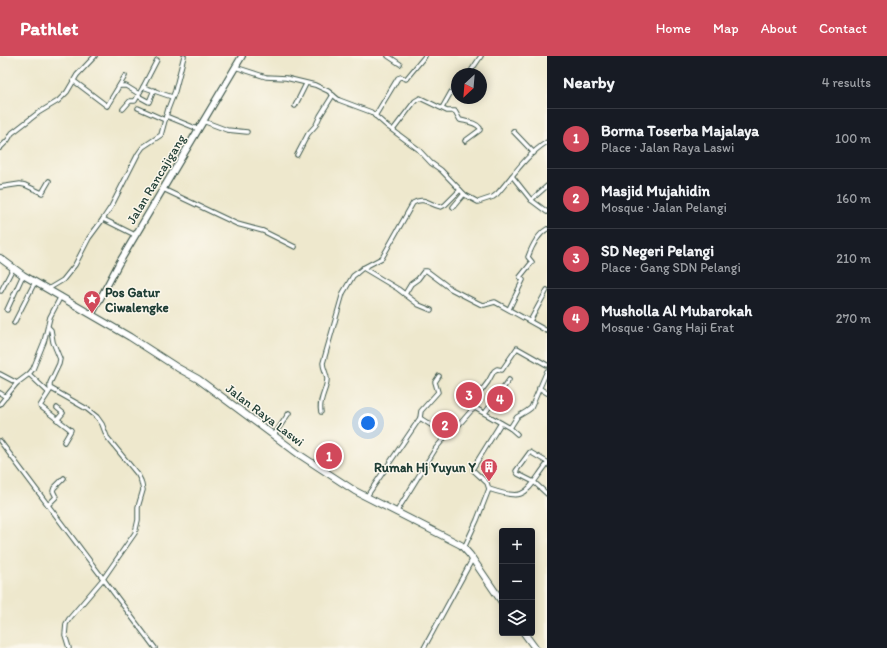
<!DOCTYPE html>
<html lang="en">
<head>
<meta charset="utf-8">
<style>
	body { margin:0; font-family:Itim,sans-serif; background:#242831; color:#f1f3f6 }
	.controls { position:absolute; right:12px; bottom:12px; display:grid; overflow:hidden; border-radius:4px; box-shadow:0 2px 10px #0003 }
	.controls button { width:36px; height:36px; display:grid; place-items:center; padding:0; border:0; border-bottom:1px solid #363941; background:#171b24; color:#f1f3f6; font:20px sans-serif }
	.compass { position:absolute; left:451px; top:12px; width:36px; height:36px; border-radius:50%; background:#171b24; box-shadow:0 2px 10px #0003; rotate:206deg }
	.you { position:absolute; left:368px; top:367px; width:14px; height:14px; margin:-10px; border:3px solid #fff; border-radius:50%; background:#1a73e8; box-shadow:0 0 0 6px #1a73e833 }
	.badge { display:grid; place-items:center; width:26px; height:26px; border-radius:50%; background:#d1495b; color:#fff; font-size:13px; font-weight:700 }
	.pin { position:absolute; translate:-50% -50%; border:2px solid #fff; box-shadow:0 1px 4px #0006 }
	.list { margin:0; padding:0; list-style:none }
	h2 { display:flex; justify-content:space-between; align-items:center; height:52px; margin:0; padding:0 16px; font-size:17px }
	h2 small { font-size:13px; font-weight:400; color:#9ea1a6 }
	.list li { display:grid; grid-template-columns:26px 1fr auto; gap:12px; align-items:center; box-sizing:border-box; height:60px; padding:0 16px; border-top:1px solid #363941 }
	.list b { display:block; font-size:15px; white-space:nowrap }
	.list p { margin:0; font-size:13px; white-space:nowrap; color:#9ea1a6 }
	.list em { font-size:13px; font-style:normal; color:#9ea1a6 }
	.icon { flex:none; width:22px; height:22px; fill:none; stroke:currentColor; stroke-width:2; stroke-linecap:round; stroke-linejoin:round }
	.map { position:relative; flex:none; width:547px; height:592px; overflow:hidden }
	header { display:flex; align-items:center; gap:24px; box-sizing:border-box; height:56px; padding:0 20px; background:#d1495b; color:#fff }
	header strong { font-size:19px }
	nav { display:flex; gap:22px; margin-inline-start:auto; font-size:14px }
	main { display:flex }
	aside { flex:1; background:#171b24 }
	.map>svg:first-child { display:block }
	.lines { fill:none; stroke-linecap:round; stroke-linejoin:round }
	.street-casing { stroke:#3e574b; stroke-width:5.5 }
	.secondary-casing { stroke:#3e574b; stroke-width:8 }
	.primary-casing { stroke:#3e574b; stroke-width:8 }
	.street { stroke:#fff; stroke-width:3.5 }
	.secondary { stroke:#fff; stroke-width:5.5 }
	.primary { stroke:#fff; stroke-width:6 }
	.labels { text-anchor:middle; dominant-baseline:central; stroke-width:3; stroke-linejoin:round; paint-order:stroke }
	.street-label { font-size:13px; fill:#1f3d34; stroke:#fbf7ec }
	.poi-label { font-size:13px; font-weight:bold; fill:#1f3d34; stroke:#fbf7ec; text-anchor:start }
</style>
</head>
<body>
<header>
<strong>Pathlet</strong>
<nav><a>Home</a><a>Map</a><a>About</a><a>Contact</a></nav>
</header>
<main>
<div class="map">
<svg width="547" height="592" viewBox="0 0 547 592">
	<rect width="100%" height="100%" fill="#fbf7ec"/>
	<filter id="ink" filterUnits="userSpaceOnUse"><feTurbulence type="fractalNoise" baseFrequency=".025" numOctaves="2"/><feDisplacementMap in="SourceGraphic" scale="8" xChannelSelector="R" yChannelSelector="G"/><feConvolveMatrix kernelMatrix="1 2 1 2 8 2 1 2 1" color-interpolation-filters="sRGB"/></filter>
	<filter id="wash" filterUnits="userSpaceOnUse"><feTurbulence type="fractalNoise" baseFrequency=".012" numOctaves="4" result="noise"/><feDisplacementMap in="SourceGraphic" scale="16" xChannelSelector="R" yChannelSelector="G"/><feGaussianBlur stdDeviation="0.9" result="paint"/><feColorMatrix in="noise" values="0 0 0 0 0 0 0 0 0 0 0 0 0 0 0 0 0 1.4 0 .05"/><feComposite in="paint" operator="in"/></filter>
	<g filter="url(#wash)">
		<rect width="100%" height="100%" fill="#eee8cd"/>
	</g>
	<g filter="url(#ink)">
		<g class="lines">
			<defs>
				<g id="street">
					<polyline points="388,0 400,8"/>
					<path d="M235,11l31,10 20,1 29,7 13,6 11,9 32,12 16,14 31,23 13,14 10,7 24,25 13,7 15,-5 4,-3c16,-18 29,-39 50,-52"/>
					<polyline points="469,18 481,0"/>
					<polyline points="74,25 107,50 125,20"/>
					<polyline points="120,30 126,30 139,38"/>
					<polyline points="143,31 157,4"/>
					<polyline points="138,40 149,46 154,34"/>
					<polyline points="295,50 306,28"/>
					<polyline points="138,52 165,64"/>
					<polyline points="442,52 451,36 457,30"/>
					<polyline points="123,53 130,45 135,45 143,31 172,41"/>
					<polyline points="166,60 198,73"/>
					<polyline points="375,60 398,22 401,21 406,23 425,0"/>
					<polyline points="203,65 227,74 247,76"/>
					<path d="M393,74l22,-29 5,-3 27,13h8l5,9c8,2 15,2 20,8v2l-15,11"/>
					<polyline points="513,75 534,97"/>
					<polyline points="0,92 8,84 12,77 16,74 38,57 58,45 67,36 77,19 95,0"/>
					<polyline points="297,99 308,78 316,69 320,60 333,39"/>
					<polyline points="512,120 531,144 547,156"/>
					<polyline points="0,131 20,128 25,129 42,137 49,125"/>
					<polyline points="163,133 237,168 263,175 295,191"/>
					<polyline points="531,144 547,130"/>
					<polyline points="453,151 464,138"/>
					<polyline points="103,163 135,179"/>
					<polyline points="363,212 398,233 419,249 431,254"/>
					<polyline points="48,233 63,224 75,209 89,182 103,163 111,151 138,98 143,91 161,79 168,53 175,35 184,0"/>
					<polyline points="1,235 13,212"/>
					<polyline points="405,238 411,228 418,223 424,215 427,215 451,233 480,248 484,249 495,246 547,275"/>
					<path d="M509,253l14,-29 -3,-3 12,-15 -4,-5c4,-11 9,-22 19,-28"/>
					<polyline points="7,254 23,219"/>
					<polyline points="530,265 547,234"/>
					<polyline points="14,267 35,226"/>
					<polyline points="48,271 51,274 53,286 60,303 59,308 50,327 50,332 87,353 97,361 102,368 107,381 138,419 141,425 143,434 138,451 138,464 135,477 103,523 69,563 66,568 65,579 69,592"/>
					<polyline points="0,318 17,327"/>
					<polyline points="29,318 48,336"/>
					<polyline points="539,332 547,337"/>
					<polyline points="51,333 40,350 71,374 64,386"/>
					<polyline points="0,337 6,341"/>
					<polyline points="0,348 17,327 29,318 33,313 44,286 50,261 61,240"/>
					<polyline points="57,352 63,357 57,364"/>
					<polyline points="471,354 473,346 488,326 494,315 497,313 502,314 517,292 547,309"/>
					<path d="M321,356c-3,-12 6,-22 6,-33 0,-5 -4,-10 -4,-16l20,-70 10,-17 4,-3 6,-5 19,-10 31,-55c11,-7 17,2 28,4l4,-2 15,-15"/>
					<polyline points="485,357 509,324"/>
					<polyline points="420,362 421,355 438,336 435,326 439,320"/>
					<polyline points="509,371 517,378"/>
					<polyline points="274,379 289,357"/>
					<polyline points="0,385 155,592"/>
					<polyline points="547,406 530,396 516,415 518,418 534,426 547,438"/>
					<polyline points="489,433 487,427 473,414 473,412 501,367"/>
					<polyline points="367,440 420,362 445,378 450,379 471,355 475,352 510,372 517,361 527,355 531,352 547,315"/>
					<polyline points="48,449 56,441 53,435 54,432 64,422"/>
					<polyline points="397,455 436,392 447,379"/>
					<path d="M464,492l13,-28 12,-31c38,13 36,4 58,-25"/>
					<polyline points="424,592 473,502"/>
				</g>
				<polyline id="secondary" points="92,258 119,207 242,0"/>
				<g id="primary">
					<polyline points="0,202 23,219 130,281 178,312 198,323 300,399 355,435 461,489 470,499 502,546"/>
					<polyline points="524,577 535,592"/>
				</g>
			</defs>
			<use href="#street" class="street-casing"/>
			<use href="#secondary" class="secondary-casing"/>
			<use href="#primary" class="primary-casing"/>
			<use href="#street" class="street"/>
			<use href="#secondary" class="secondary"/>
			<use href="#primary" class="primary"/>
		</g>
	</g>
	<defs>
		<symbol id="sight-pin" viewBox="-11 -11 22 30"><path d="M0 17L-7.5 6A9.5 9.5 0 1 1 7.5 6Z" fill="#d1495b" stroke="#fbf7ec"/><path d="M0-6L1.8-2.2L6-1.7L2.9 1.2L3.7 5.4L0 3.3L-3.7 5.4L-2.9 1.2L-6-1.7L-1.8-2.2Z" fill="#fff"/></symbol>
		<symbol id="building-pin" viewBox="-11 -11 22 30"><path d="M0 17L-7.5 6A9.5 9.5 0 1 1 7.5 6Z" fill="#d1495b" stroke="#fbf7ec"/><path d="M-4-6H4V6H1V3H-1V6H-4ZM-2.5-4.3h1.7v1.8h-1.7ZM.8-4.3h1.7v1.8H.8ZM-2.5-1h1.7V.8h-1.7ZM.8-1h1.7V.8H.8Z" fill="#fff"/></symbol>
	</defs>
	<g fill-rule="evenodd">
		<use href="#sight-pin" x="82" y="233" width="20" height="27"/>
		<use href="#building-pin" x="479" y="401" width="20" height="27"/>
	</g>
	<g class="labels">
		<g class="street-label">
			<text transform="translate(156 123) rotate(-59)">Jalan Rancajigang</text>
			<text transform="translate(265 359) rotate(37)">Jalan Raya Laswi</text>
		</g>
		<g class="poi-label">
			<text x="105" y="236">Pos Gatur<tspan x="105" dy="15">Ciwalengke</tspan></text>
			<text x="476" y="411" text-anchor="end">Rumah Hj Yuyun Y</text>
		</g>
	</g>
</svg>
<div class="controls">
<button>+</button>
<button>−</button>
<button><svg class="icon" aria-label="layers" viewBox="0 0 24 24"><path d="M12 4l9 5-9 5-9-5zM3 14l9 5 9-5"/></svg></button>
</div>
<svg class="compass" viewBox="-18 -18 36 36"><path d="M0-13l5 13h-10z" fill="#e53935"/><path d="M0 13l5-13h-10z" fill="#9ea1a6"/></svg>
<div class="you"></div>
<div class="pin badge" style="left:329px;top:400px">1</div>
<div class="pin badge" style="left:445px;top:369px">2</div>
<div class="pin badge" style="left:469px;top:339px">3</div>
<div class="pin badge" style="left:500px;top:343px">4</div>
</div>
<aside>
<h2>Nearby<small>4 results</small></h2>
<ul class="list">
<li><span class="badge">1</span><div><b>Borma Toserba Majalaya</b><p>Place · Jalan Raya Laswi</p></div><em>100 m</em></li>
<li><span class="badge">2</span><div><b>Masjid Mujahidin</b><p>Mosque · Jalan Pelangi</p></div><em>160 m</em></li>
<li><span class="badge">3</span><div><b>SD Negeri Pelangi</b><p>Place · Gang SDN Pelangi</p></div><em>210 m</em></li>
<li><span class="badge">4</span><div><b>Musholla Al Mubarokah</b><p>Mosque · Gang Haji Erat</p></div><em>270 m</em></li>
</ul>
</aside>
</main>
</body>
</html>
